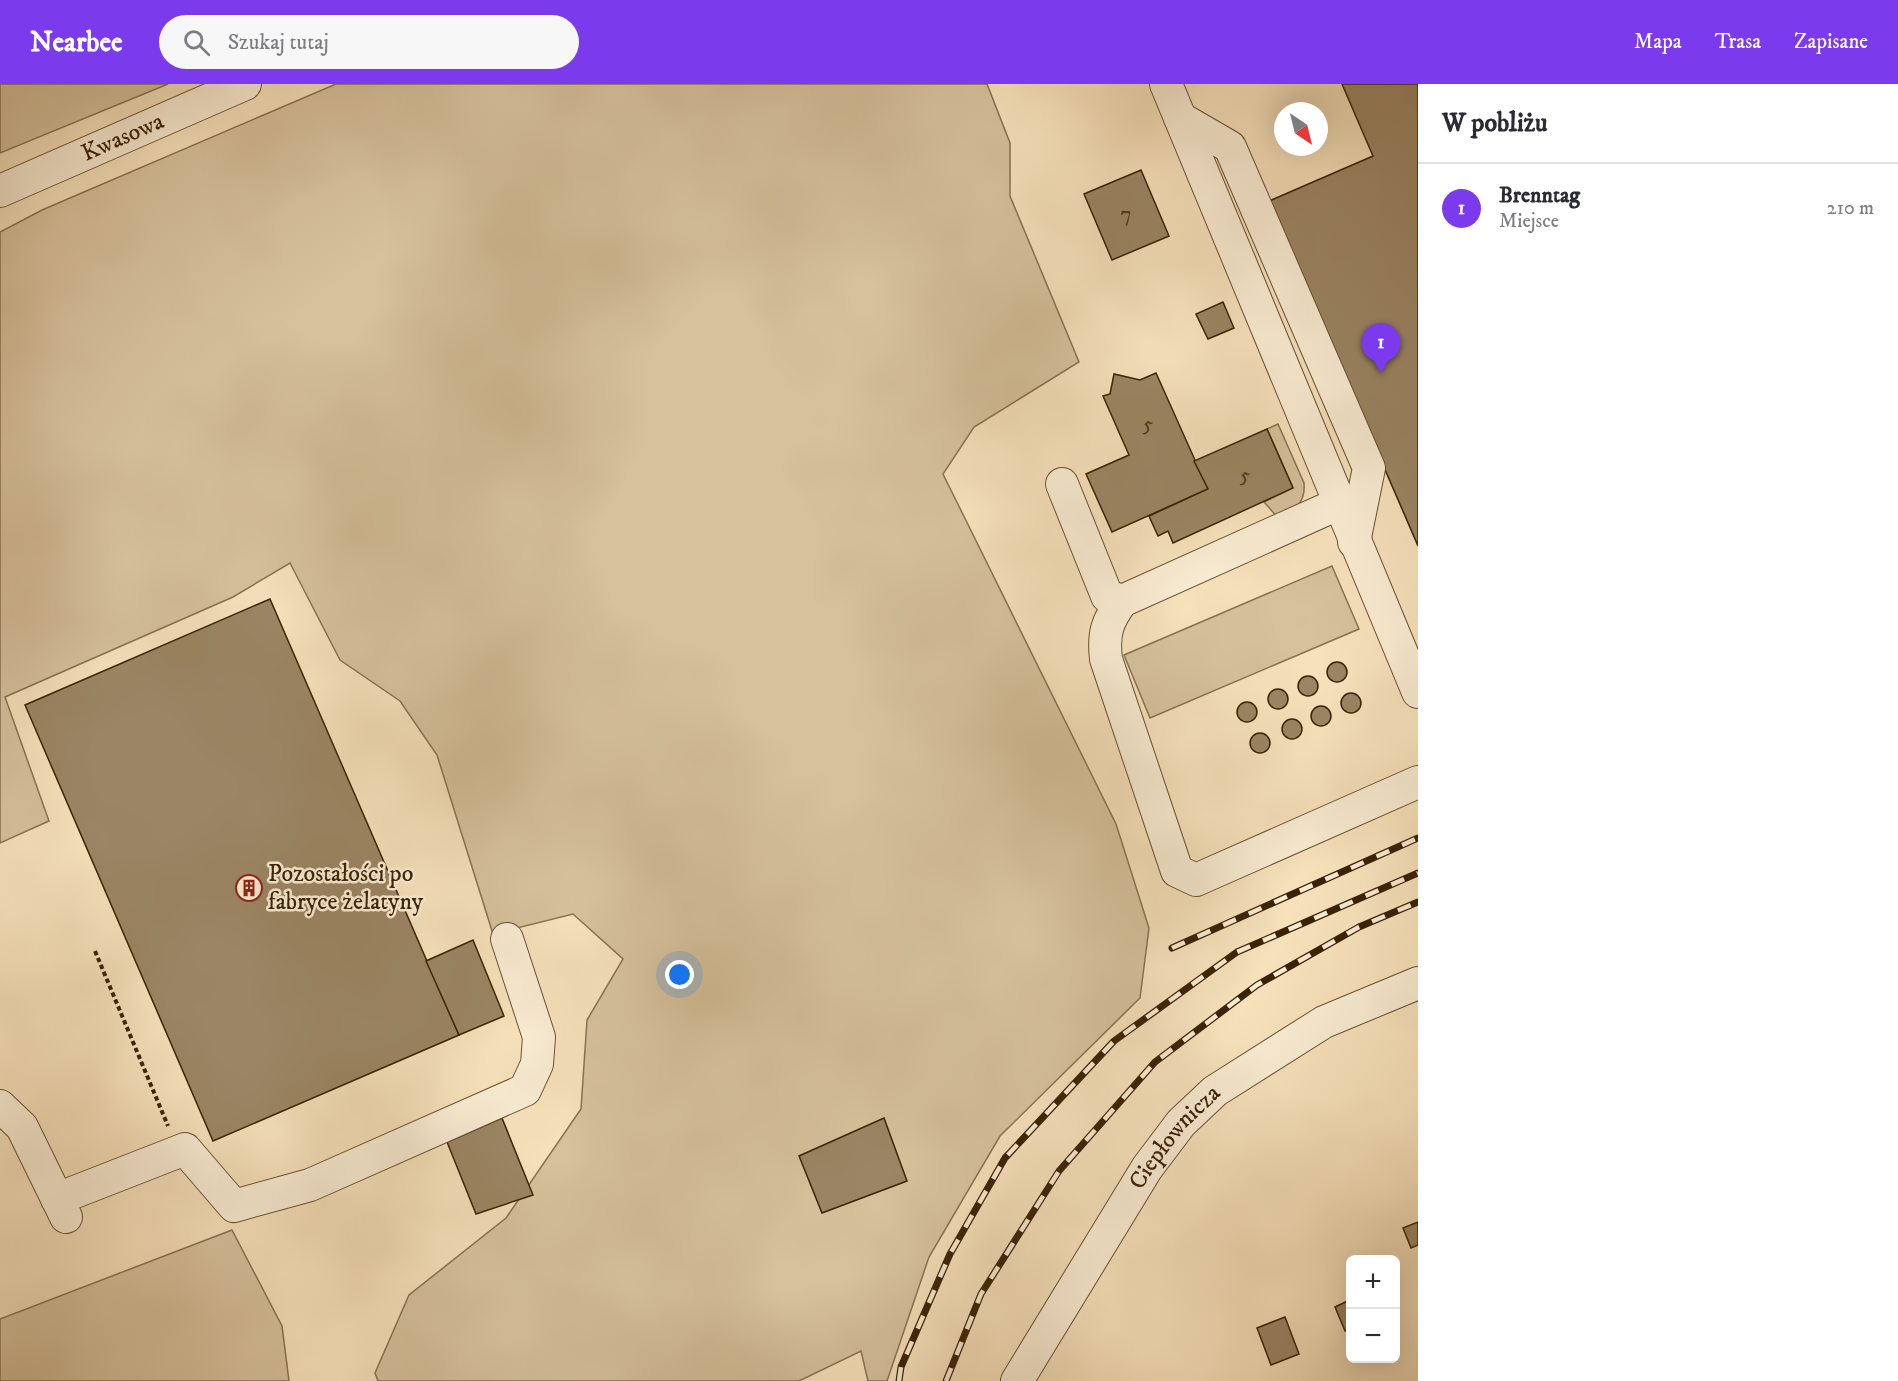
<!DOCTYPE html>
<html lang="pl">
<head>
<meta charset="utf-8">
<style>
	body { margin:0; font-family:"IM FELL DW Pica",serif; background:#f7f7f7; color:#2b2b33 }
	.controls { position:absolute; right:18px; bottom:18px; display:grid; overflow:hidden; border-radius:9px; box-shadow:0 6px 24px #0002 }
	.controls button { width:54px; height:54px; display:grid; place-items:center; padding:0; border:0; border-bottom:2px solid #e1e1e2; background:#fff; color:#2b2b33; font:30px sans-serif }
	.compass { position:absolute; left:1274px; top:18px; width:54px; height:54px; border-radius:50%; background:#fff; box-shadow:0 6px 24px #0002; rotate:145deg }
	.you { position:absolute; left:680px; top:891px; width:21px; height:21px; margin:-15px; border:4px solid #fff; border-radius:50%; background:#1a73e8; box-shadow:0 0 0 9px #1a73e833 }
	.badge { display:grid; place-items:center; width:39px; height:39px; border-radius:50%; background:#7c3aed; color:#fff; font-size:20px; font-weight:700 }
	.pin { position:absolute; translate:-50% -50px; filter:drop-shadow(0 2px 3px #0008) }
	.pin::after { content:''; position:absolute; top:32px; width:21px; height:18px; background:inherit; clip-path:polygon(0 0,100% 0,50% 100%) }
	.list { margin:0; padding:0; list-style:none }
	h2 { display:flex; justify-content:space-between; align-items:center; height:78px; margin:0; padding:0 24px; font-size:26px }
	h2 small { font-size:20px; font-weight:400; color:#7c7c81 }
	.list li { display:grid; grid-template-columns:39px 1fr auto; gap:18px; align-items:center; box-sizing:border-box; height:90px; padding:0 24px; border-top:2px solid #e1e1e2 }
	.list b { display:block; font-size:22px; white-space:nowrap }
	.list p { margin:0; font-size:20px; white-space:nowrap; color:#7c7c81 }
	.list em { font-size:20px; font-style:normal; color:#7c7c81 }
	.icon { flex:none; width:33px; height:33px; fill:none; stroke:currentColor; stroke-width:2; stroke-linecap:round; stroke-linejoin:round }
	.map { position:relative; flex:none; width:1418px; height:1297px; overflow:hidden }
	header { display:flex; align-items:center; gap:36px; box-sizing:border-box; height:84px; padding:0 30px; background:#7c3aed; color:#fff }
	header strong { font-size:28px }
	nav { display:flex; gap:33px; margin-inline-start:auto; font-size:21px }
	.search { width:420px; height:54px; background:#f7f7f7; display:flex; align-items:center; gap:15px; box-sizing:border-box; padding:0 21px; border-radius:33px; color:#7c7c81; font-size:22px }
	main { display:flex }
	aside { flex:1; background:#fff }
	.map>svg:first-child { display:block }
	.green { fill:#d6c19c; stroke:#887250; stroke-width:1.5 }
	.building { fill:#9b8564; stroke:#392205; stroke-width:1.5 }
	.lines { fill:none; stroke-linecap:round; stroke-linejoin:round }
	.minor-casing { stroke:#685232; stroke-width:34 }
	.path { stroke:#392205; stroke-width:4; stroke-dasharray:4.5 3; stroke-linecap:butt }
	.minor { stroke:#f9ecd3; stroke-width:32 }
	.rail-casing { stroke:#392205; stroke-width:7 }
	.rail { stroke:#f9ecd3; stroke-width:4.5; stroke-dasharray:14; stroke-linecap:butt }
	.labels { text-anchor:middle; dominant-baseline:central; stroke-width:5; stroke-linejoin:round; paint-order:stroke }
	.number-label { font-size:21px; fill:#523b1d }
	.street-label { font-size:24px; fill:#392205; stroke:#f9ecd3 }
	.poi-label { font-size:24px; fill:#392205; stroke:#f9ecd3; text-anchor:start }
</style>
</head>
<body>
<header>
<strong>Nearbee</strong>
<div class="search"><svg class="icon" aria-label="search" viewBox="0 0 24 24"><circle cx="10" cy="10" r="6"/><path d="M15 15l6 6"/></svg>Szukaj tutaj</div>
<nav><a>Mapa</a><a>Trasa</a><a>Zapisane</a></nav>
</header>
<main>
<div class="map">
<svg width="1418" height="1297" viewBox="0 0 1418 1297">
	<rect width="100%" height="100%" fill="#f6e1bb"/>
	<filter id="stains"><feTurbulence type="fractalNoise" baseFrequency=".00333" numOctaves="4"/><feColorMatrix values="0 0 0 0 .2 0 0 0 0 .09 0 0 0 0 .02 0 0 0 .5 -.17"/></filter>
	<radialGradient id="worn" r=".72"><stop offset=".6" stop-color="#630" stop-opacity="0"/><stop offset="1" stop-color="#630" stop-opacity=".3"/></radialGradient>
	<g class="green">
		<polygon points="0,0 168,0 0,69"/>
		<polygon points="336,0 987,0 1010,59 1010,112 1079,278 974,343 943,390 1116,740 1149,844 1140,914 1000,1052 929,1173 887,1297 868,1297 861,1267 799,1297 378,1297 375,1289 409,1211 506,1134 581,1025 587,936 623,875 573,830 493,850 437,671 400,617 340,576 290,479 233,513 5,613 49,737 0,759 0,148 42,126"/>
		<path d="M1278,340l26,59c2,20 -10,27 -24,37l-16,-18 29,-14 -26,-59z"/>
		<polygon points="1332,482 1359,545 1150,634 1124,571"/>
		<polygon points="232,1146 282,1242 289,1297 0,1297 0,1235"/>
	</g>
	<g class="building">
		<polygon points="1342,0 1418,0 1418,462 1269,117 1373,72"/>
		<polygon points="1141,86 1169,152 1112,176 1084,110"/>
		<polygon points="1223,218 1234,244 1208,255 1196,230"/>
		<polygon points="1156,289 1208,405 1112,448 1086,390 1129,371 1103,312 1110,310 1114,290 1140,296"/>
		<polygon points="1267,345 1293,404 1173,459 1168,447 1158,452 1149,432 1208,405 1194,377"/>
		<polygon points="270,515 459,951 213,1057 25,621"/>
		<circle cx="1337" cy="588" r="10"/>
		<circle cx="1308" cy="602" r="10"/>
		<circle cx="1278" cy="615" r="10"/>
		<circle cx="1351" cy="619" r="10"/>
		<circle cx="1247" cy="628" r="10"/>
		<circle cx="1321" cy="632" r="10"/>
		<circle cx="1292" cy="645" r="10"/>
		<circle cx="1260" cy="659" r="10"/>
		<polygon points="473,856 504,932 459,951 426,877"/>
		<polygon points="502,1034 533,1111 476,1130 447,1058"/>
		<polygon points="884,1034 907,1097 822,1129 799,1072"/>
		<polygon points="1418,1138 1418,1161 1411,1164 1403,1144"/>
		<polygon points="1350,1216 1350,1244 1345,1247 1335,1223"/>
		<polygon points="1285,1233 1299,1270 1271,1281 1257,1244"/>
	</g>
	<g class="lines">
		<defs>
			<g id="minor">
				<polyline points="1166,0 1418,608"/>
				<polyline points="1180,34 1230,63 1369,384 1354,458"/>
				<path id="s1" d="M0,107l245,-107"/>
				<polyline points="1062,400 1107,512 1122,517"/>
				<path d="M1338,420l-216,97c-15,20 -19,33 -16,58l71,212 19,9 222,-98"/>
				<polyline points="0,1022 22,1043 66,1133"/>
				<polyline points="57,1115 185,1065 234,1122 310,1101 525,1006 537,980 539,953 507,855"/>
				<path id="s2" d="M1017,1297l130,-213 34,-45 34,-32 109,-69 94,-39"/>
			</g>
		</defs>
		<use href="#minor" class="minor-casing"/>
		<polyline class="path" points="95,867 168,1042"/>
		<use href="#minor" class="minor"/>
		<defs>
			<g id="rail">
				<polyline points="1172,864 1418,754"/>
				<polyline points="899,1297 901,1283 950,1170 1005,1074 1114,957 1237,868 1418,789"/>
				<polyline points="946,1297 981,1210 1059,1087 1155,978 1257,901 1359,843 1418,818"/>
			</g>
		</defs>
		<use href="#rail" class="rail-casing"/>
		<use href="#rail" class="rail"/>
	</g>
	<defs>
		<symbol id="building-ring" viewBox="-11 -11 22 22"><circle r="9.5" fill="#f9ecd3" stroke="#8f2418" stroke-width="1.5"/><path d="M-4-6H4V6H1V3H-1V6H-4ZM-2.5-4.3h1.7v1.8h-1.7ZM.8-4.3h1.7v1.8H.8ZM-2.5-1h1.7V.8h-1.7ZM.8-1h1.7V.8H.8Z" fill="#8f2418"/></symbol>
	</defs>
	<g fill-rule="evenodd">
		<use href="#building-ring" x="234" y="789" width="30" height="30"/>
	</g>
	<g class="labels">
		<g class="number-label">
			<text x="1126" y="131">7</text>
			<text x="1148" y="341">5</text>
			<text x="1245" y="392">5</text>
		</g>
		<g class="street-label">
			<text stroke="none"><textPath href="#s1" startOffset="134">Kwasowa</textPath></text>
			<text stroke="none"><textPath href="#s2" startOffset="291">Ciepłownicza</textPath></text>
		</g>
		<g class="poi-label">
			<text x="268" y="790">Pozostałości po<tspan x="268" dy="28">fabryce żelatyny</tspan></text>
		</g>
	</g>
	<rect width="100%" height="100%" filter="url(#stains)"/>
	<rect width="100%" height="100%" fill="url(#worn)"/>
</svg>
<div class="controls">
<button>+</button>
<button>−</button>
</div>
<svg class="compass" viewBox="-18 -18 36 36"><path d="M0-13l5 13h-10z" fill="#e53935"/><path d="M0 13l5-13h-10z" fill="#7c7c81"/></svg>
<div class="you"></div>
<div class="pin badge" style="left:1381px;top:289px">1</div>
</div>
<aside>
<h2>W pobliżu<small></small></h2>
<ul class="list">
<li><span class="badge">1</span><div><b>Brenntag</b><p>Miejsce</p></div><em>210 m</em></li>
</ul>
</aside>
</main>
</body>
</html>
